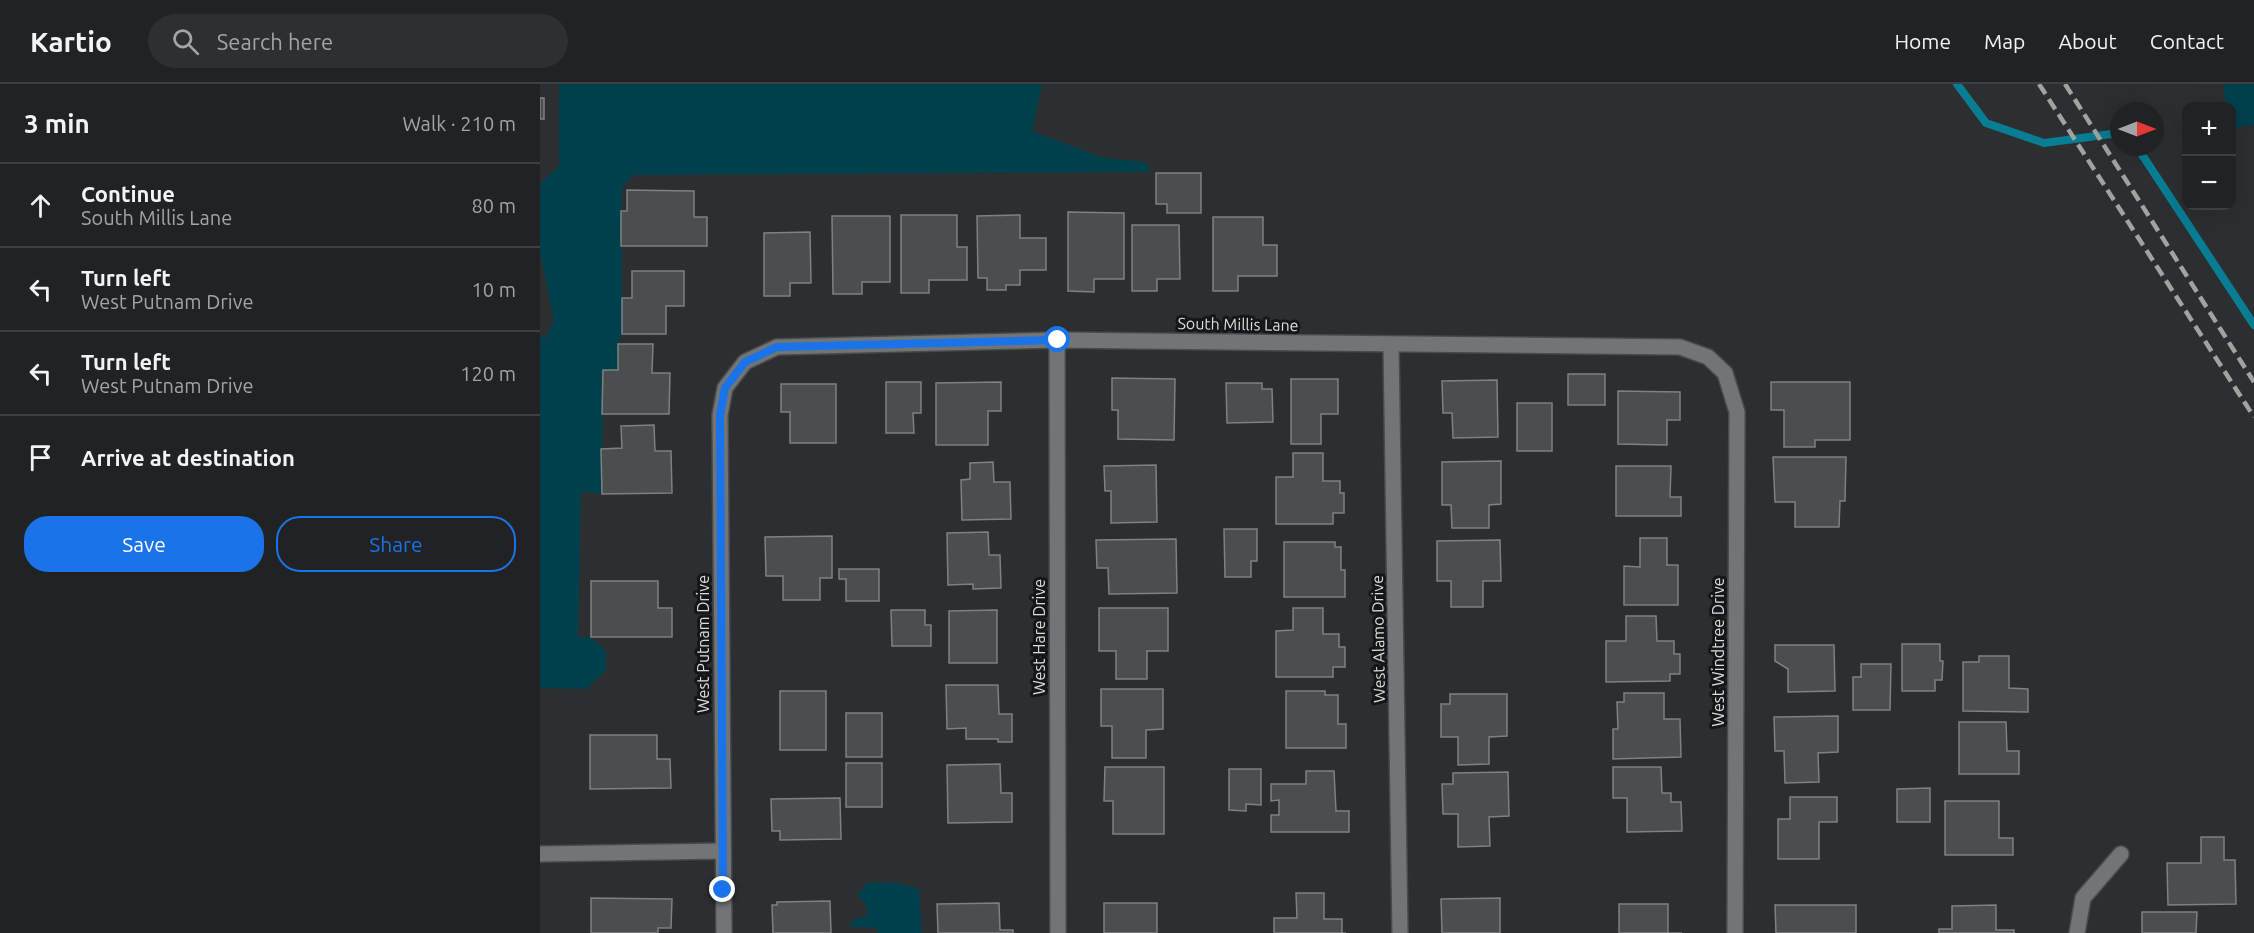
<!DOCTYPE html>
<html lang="en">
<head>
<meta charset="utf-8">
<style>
	body { margin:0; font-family:Ubuntu,sans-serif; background:#2d2f30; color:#f1f3f6 }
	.controls { position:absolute; right:18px; top:18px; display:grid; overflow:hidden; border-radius:12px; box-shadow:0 6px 24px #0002 }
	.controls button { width:54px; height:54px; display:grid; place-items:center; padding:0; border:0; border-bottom:2px solid #3e3f41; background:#212223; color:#f1f3f6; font:30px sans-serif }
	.compass { position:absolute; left:1570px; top:18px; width:54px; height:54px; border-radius:50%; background:#212223; box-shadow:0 6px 24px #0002; rotate:90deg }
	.stop { position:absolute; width:18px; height:18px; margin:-14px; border:4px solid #1a73e8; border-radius:50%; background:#fff }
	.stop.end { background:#1a73e8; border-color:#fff; box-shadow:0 2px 6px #0008 }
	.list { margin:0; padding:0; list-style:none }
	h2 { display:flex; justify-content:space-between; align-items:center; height:78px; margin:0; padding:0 24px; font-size:26px }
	h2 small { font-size:20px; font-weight:400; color:#a2a4a6 }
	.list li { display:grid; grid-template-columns:39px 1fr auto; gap:18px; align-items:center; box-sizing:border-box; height:84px; padding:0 24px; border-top:2px solid #3e3f41 }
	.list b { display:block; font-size:22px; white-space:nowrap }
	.list p { margin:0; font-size:20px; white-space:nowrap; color:#a2a4a6 }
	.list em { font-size:20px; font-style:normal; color:#a2a4a6 }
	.actions { display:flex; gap:12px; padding:18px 24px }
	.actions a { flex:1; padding:14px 0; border:2px solid #1a73e8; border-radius:24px; text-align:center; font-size:21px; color:#1a73e8 }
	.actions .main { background:#1a73e8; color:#fff }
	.icon { flex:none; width:33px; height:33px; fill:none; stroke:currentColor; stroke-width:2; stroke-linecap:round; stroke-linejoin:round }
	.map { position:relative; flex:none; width:1714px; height:849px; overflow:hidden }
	header { display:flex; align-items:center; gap:36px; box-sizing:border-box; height:84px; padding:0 30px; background:#212223; border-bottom:2px solid #3e3f41 }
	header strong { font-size:28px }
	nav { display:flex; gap:33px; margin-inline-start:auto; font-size:21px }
	.search { width:420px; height:54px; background:#2d2f30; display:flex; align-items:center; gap:15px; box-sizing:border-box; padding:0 21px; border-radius:33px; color:#a2a4a6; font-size:22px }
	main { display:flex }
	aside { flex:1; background:#212223 }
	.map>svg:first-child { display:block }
	.green { fill:#00404d }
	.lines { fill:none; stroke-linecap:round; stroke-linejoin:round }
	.stream { stroke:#087d93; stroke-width:8 }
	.building { fill:#4b4e4f; stroke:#7e8182; stroke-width:1.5 }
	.minor-casing { stroke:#484b4b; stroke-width:18 }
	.minor { stroke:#727576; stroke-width:15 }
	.rail { stroke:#a1a3a3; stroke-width:4.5; stroke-dasharray:12 6; stroke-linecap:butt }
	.route { stroke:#1a73e8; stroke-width:8 }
	.labels { text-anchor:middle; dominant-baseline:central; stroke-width:6; stroke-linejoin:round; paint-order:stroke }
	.street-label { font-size:16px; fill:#dcdede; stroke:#151617 }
</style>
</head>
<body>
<header>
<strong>Kartio</strong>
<div class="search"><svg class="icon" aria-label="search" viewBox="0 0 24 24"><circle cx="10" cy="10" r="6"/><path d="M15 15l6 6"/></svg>Search here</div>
<nav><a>Home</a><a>Map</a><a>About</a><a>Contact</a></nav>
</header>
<main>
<aside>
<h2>3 min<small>Walk · 210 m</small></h2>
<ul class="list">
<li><svg class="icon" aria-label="ahead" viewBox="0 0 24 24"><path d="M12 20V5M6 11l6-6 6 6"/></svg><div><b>Continue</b><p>South Millis Lane</p></div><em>80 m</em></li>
<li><svg class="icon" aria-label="left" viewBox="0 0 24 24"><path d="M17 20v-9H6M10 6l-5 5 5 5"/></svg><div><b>Turn left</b><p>West Putnam Drive</p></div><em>10 m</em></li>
<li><svg class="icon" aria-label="left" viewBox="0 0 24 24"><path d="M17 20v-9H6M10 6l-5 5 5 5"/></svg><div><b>Turn left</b><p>West Putnam Drive</p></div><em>120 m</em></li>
<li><svg class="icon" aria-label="arrive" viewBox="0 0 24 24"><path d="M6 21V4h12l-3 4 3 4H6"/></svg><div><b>Arrive at destination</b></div></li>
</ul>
<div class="actions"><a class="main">Save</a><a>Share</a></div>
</aside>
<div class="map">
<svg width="1714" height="849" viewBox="0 0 1714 849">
	<rect width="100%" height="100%" fill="#2c2e2f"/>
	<g class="green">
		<polygon points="19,0 502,0 492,47 564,74 606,78 611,88 93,91 82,104 82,250 78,260 78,286 63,286 62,410 41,408 38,553 51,553 66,567 66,587 46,605 0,604 0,252 6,254 14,236 0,169 0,99 19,82"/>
		<polygon points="1684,0 1714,0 1714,41 1692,44 1692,22 1685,22"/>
		<polygon points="328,798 360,799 379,805 382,849 338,849 336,844 309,843 315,834 326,833 327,822 317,811"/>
	</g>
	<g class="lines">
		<g class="stream">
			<polyline points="1417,0 1446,39 1504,59 1579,49"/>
			<polyline points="1597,63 1714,241"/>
		</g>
	</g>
	<g class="building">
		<rect x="0" y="14" width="4" height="21"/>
		<polygon points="616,89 661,89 661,129 627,129 627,120 616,120"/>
		<polygon points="87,106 154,107 154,133 167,133 167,162 81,162 81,127 87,127"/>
		<polygon points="528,128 584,129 584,195 554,195 554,208 528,207"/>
		<polygon points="361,131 417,131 417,163 427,163 427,196 389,196 389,209 361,209"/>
		<polygon points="480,131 480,154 506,154 506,186 480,186 480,201 466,201 466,206 447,206 447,194 438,194 437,132"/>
		<polygon points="292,132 350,132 350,198 322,198 322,210 293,210"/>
		<polygon points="673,133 723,133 723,161 737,161 737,192 698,192 698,207 673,207"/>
		<polygon points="592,141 639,141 640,195 617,195 617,207 592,207"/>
		<polygon points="270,148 271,199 250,199 250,212 224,212 224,149"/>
		<polygon points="92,187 144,187 144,222 126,222 126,250 82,250 82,214 92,214"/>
		<polygon points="78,260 113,260 112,289 130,289 129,330 62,330 63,286 78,286"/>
		<rect x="1028" y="290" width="37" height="31"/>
		<polygon points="572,294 635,295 634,356 578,355 578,326 572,326"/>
		<polygon points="751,295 798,295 798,330 781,330 781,360 751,360"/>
		<polygon points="957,296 958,353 913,354 912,329 903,329 902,297"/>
		<polygon points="346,298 381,298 381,329 373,329 374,349 346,349"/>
		<polygon points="461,298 461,327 448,327 448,361 396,361 396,299"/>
		<polygon points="1231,298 1310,298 1310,356 1275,356 1275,363 1244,363 1244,326 1231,326"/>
		<polygon points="686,299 722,299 722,305 732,305 733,338 687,339"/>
		<polygon points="241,300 296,300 296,359 250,359 250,328 241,328"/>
		<polygon points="1078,307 1140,308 1140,336 1127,336 1127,361 1078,360"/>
		<rect x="977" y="319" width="35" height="48"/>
		<polygon points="114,341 115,367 131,367 132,409 62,410 61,365 82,364 81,342"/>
		<polygon points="753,369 783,369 783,397 800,397 800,409 804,409 804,429 793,429 793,440 736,440 736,393 753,393"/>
		<polygon points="1233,373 1306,373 1305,417 1300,417 1299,443 1255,443 1255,418 1235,418"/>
		<polygon points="961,377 961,420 949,421 949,444 912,444 911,421 902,421 902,378"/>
		<polygon points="453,378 454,398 470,398 471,435 422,436 421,396 430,395 430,379"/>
		<polygon points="616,381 617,438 571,439 571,407 565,407 564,382"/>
		<polygon points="1076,382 1131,382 1130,413 1141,413 1141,432 1076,432"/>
		<polygon points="684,445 717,445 717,477 711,477 711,493 685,493"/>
		<polygon points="448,448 449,471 460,471 461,504 433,505 433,500 408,501 407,449"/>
		<polygon points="292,452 292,494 280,494 280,516 243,516 243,492 226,492 225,453"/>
		<polygon points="1100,454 1127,454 1127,481 1138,481 1138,521 1084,521 1084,482 1100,483"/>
		<polygon points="636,455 637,509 569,510 568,484 557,484 556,456"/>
		<polygon points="960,456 961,497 943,497 943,523 911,523 911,497 897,497 897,457"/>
		<polygon points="744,458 795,458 795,463 801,463 801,486 805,486 805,513 744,513"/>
		<polygon points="299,485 339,485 339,517 306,517 306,495 299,495"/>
		<polygon points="51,497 118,497 118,524 132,524 132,553 51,553"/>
		<polygon points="559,524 628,524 628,567 607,567 607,595 576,595 576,567 559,567"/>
		<polygon points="753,524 783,524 783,550 799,550 799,563 805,563 805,583 793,583 793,593 736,593 736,547 753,546"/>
		<polygon points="351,526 385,526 385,541 391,541 391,562 352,562"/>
		<polygon points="457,526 457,579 409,579 409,527"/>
		<polygon points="1086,532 1116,532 1117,557 1134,557 1134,570 1140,570 1140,590 1130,590 1130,597 1066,598 1066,557 1086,557"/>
		<polygon points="1362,560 1400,560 1400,577 1403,577 1402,596 1395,596 1395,607 1362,607"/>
		<polygon points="1235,561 1294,561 1295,607 1248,608 1248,585 1235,577"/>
		<polygon points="1439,572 1469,572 1469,604 1488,605 1488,628 1423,627 1423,578 1439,578"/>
		<polygon points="1321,580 1351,580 1350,626 1313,626 1313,593 1321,593"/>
		<polygon points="406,601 458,601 459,630 472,630 472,658 458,658 458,655 426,655 426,644 407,645"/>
		<polygon points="561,605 623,605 623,645 606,646 606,674 572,674 572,642 561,642"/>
		<rect x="240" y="607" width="46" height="59"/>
		<polygon points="746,607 785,607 785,611 798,611 798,640 806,640 806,664 746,664"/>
		<polygon points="1084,609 1124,609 1124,635 1140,635 1141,673 1073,675 1073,645 1078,645 1077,618 1084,618"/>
		<polygon points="910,610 967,610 967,652 949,653 949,680 918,681 918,653 901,653 901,620 910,620"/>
		<rect x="306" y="629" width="36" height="44"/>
		<polygon points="1298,632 1298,668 1278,669 1279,698 1245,699 1244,667 1235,667 1234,633"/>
		<polygon points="1419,638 1466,638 1467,667 1479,667 1479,690 1419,690"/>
		<polygon points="50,651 117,651 117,675 130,675 131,704 50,705"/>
		<rect x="306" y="679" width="36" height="44"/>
		<polygon points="460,680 461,709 472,709 472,738 408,739 407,681"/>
		<polygon points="565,683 624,683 624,750 573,750 573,717 564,717"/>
		<polygon points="1073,683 1121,683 1122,709 1131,709 1131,718 1141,718 1142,747 1087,748 1087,714 1073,714"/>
		<polygon points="689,685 721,685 721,721 706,720 706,727 689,726"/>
		<polygon points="766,687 794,687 796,727 809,727 809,748 731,748 731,731 739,731 739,716 731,717 731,700 766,700"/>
		<polygon points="968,688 969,732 949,733 950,762 918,763 918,730 903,730 902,700 913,700 913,689"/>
		<polygon points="1390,704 1390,738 1357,738 1357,705"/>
		<polygon points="1250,713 1297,713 1297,738 1279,738 1279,775 1238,775 1238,735 1250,735"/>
		<polygon points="300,714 301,755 240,756 240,747 232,747 231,715"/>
		<polygon points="1405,717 1459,717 1459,754 1473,754 1473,771 1405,771"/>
		<polygon points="1661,753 1684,753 1684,776 1695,776 1696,820 1628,821 1627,779 1661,779"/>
		<polygon points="756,809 784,809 784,835 802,835 802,849 806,849 734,849 734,834 757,834"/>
		<polygon points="51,814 132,815 131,844 118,844 118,849 51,849"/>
		<polygon points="960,814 960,849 902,849 901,815"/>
		<polygon points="290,817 291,849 233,849 232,821 237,821 237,818"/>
		<polygon points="459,819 460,846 473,846 473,849 398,849 397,820"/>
		<rect x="564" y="819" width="53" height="30"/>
		<polygon points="1079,820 1128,820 1128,849 1142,849 1079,849"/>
		<polygon points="1235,821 1316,821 1316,849 1236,849"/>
		<polygon points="1456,821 1456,846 1474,846 1474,849 1399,849 1399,845 1412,845 1412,822"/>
		<polygon points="1602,828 1657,828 1656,849 1602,849"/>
	</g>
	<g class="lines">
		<defs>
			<g id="minor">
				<polyline points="517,256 518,849"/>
				<polyline points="851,260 860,849"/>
				<polyline points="0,770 183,767"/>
				<polyline points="184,849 180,331 185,304 205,278 237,263 517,256 1140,263 1168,273 1185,289 1197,328 1195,849"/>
				<polyline points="1537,849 1543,814 1581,770"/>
			</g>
		</defs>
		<use href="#minor" class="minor-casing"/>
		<use href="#minor" class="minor"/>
		<g class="rail">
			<polyline points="1499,0 1714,333"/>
			<polyline points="1525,0 1714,298"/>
		</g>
	</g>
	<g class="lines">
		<polyline class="route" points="183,806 180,331 185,304 205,278 237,263 518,256"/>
	</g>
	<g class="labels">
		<g class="street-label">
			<text transform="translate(698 240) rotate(1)">South Millis Lane</text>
			<text transform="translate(499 553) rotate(-90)">West Hare Drive</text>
			<text transform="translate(838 555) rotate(-91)">West Alamo Drive</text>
			<text transform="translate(163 560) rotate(-90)">West Putnam Drive</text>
			<text transform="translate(1178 568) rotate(-90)">West Windtree Drive</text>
		</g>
	</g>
</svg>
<div class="controls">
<button>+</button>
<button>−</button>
</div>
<svg class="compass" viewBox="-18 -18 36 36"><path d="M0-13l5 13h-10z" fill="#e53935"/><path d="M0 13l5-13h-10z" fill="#a2a4a6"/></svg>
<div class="stop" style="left:518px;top:256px"></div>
<div class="stop end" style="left:183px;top:806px"></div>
</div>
</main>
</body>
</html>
